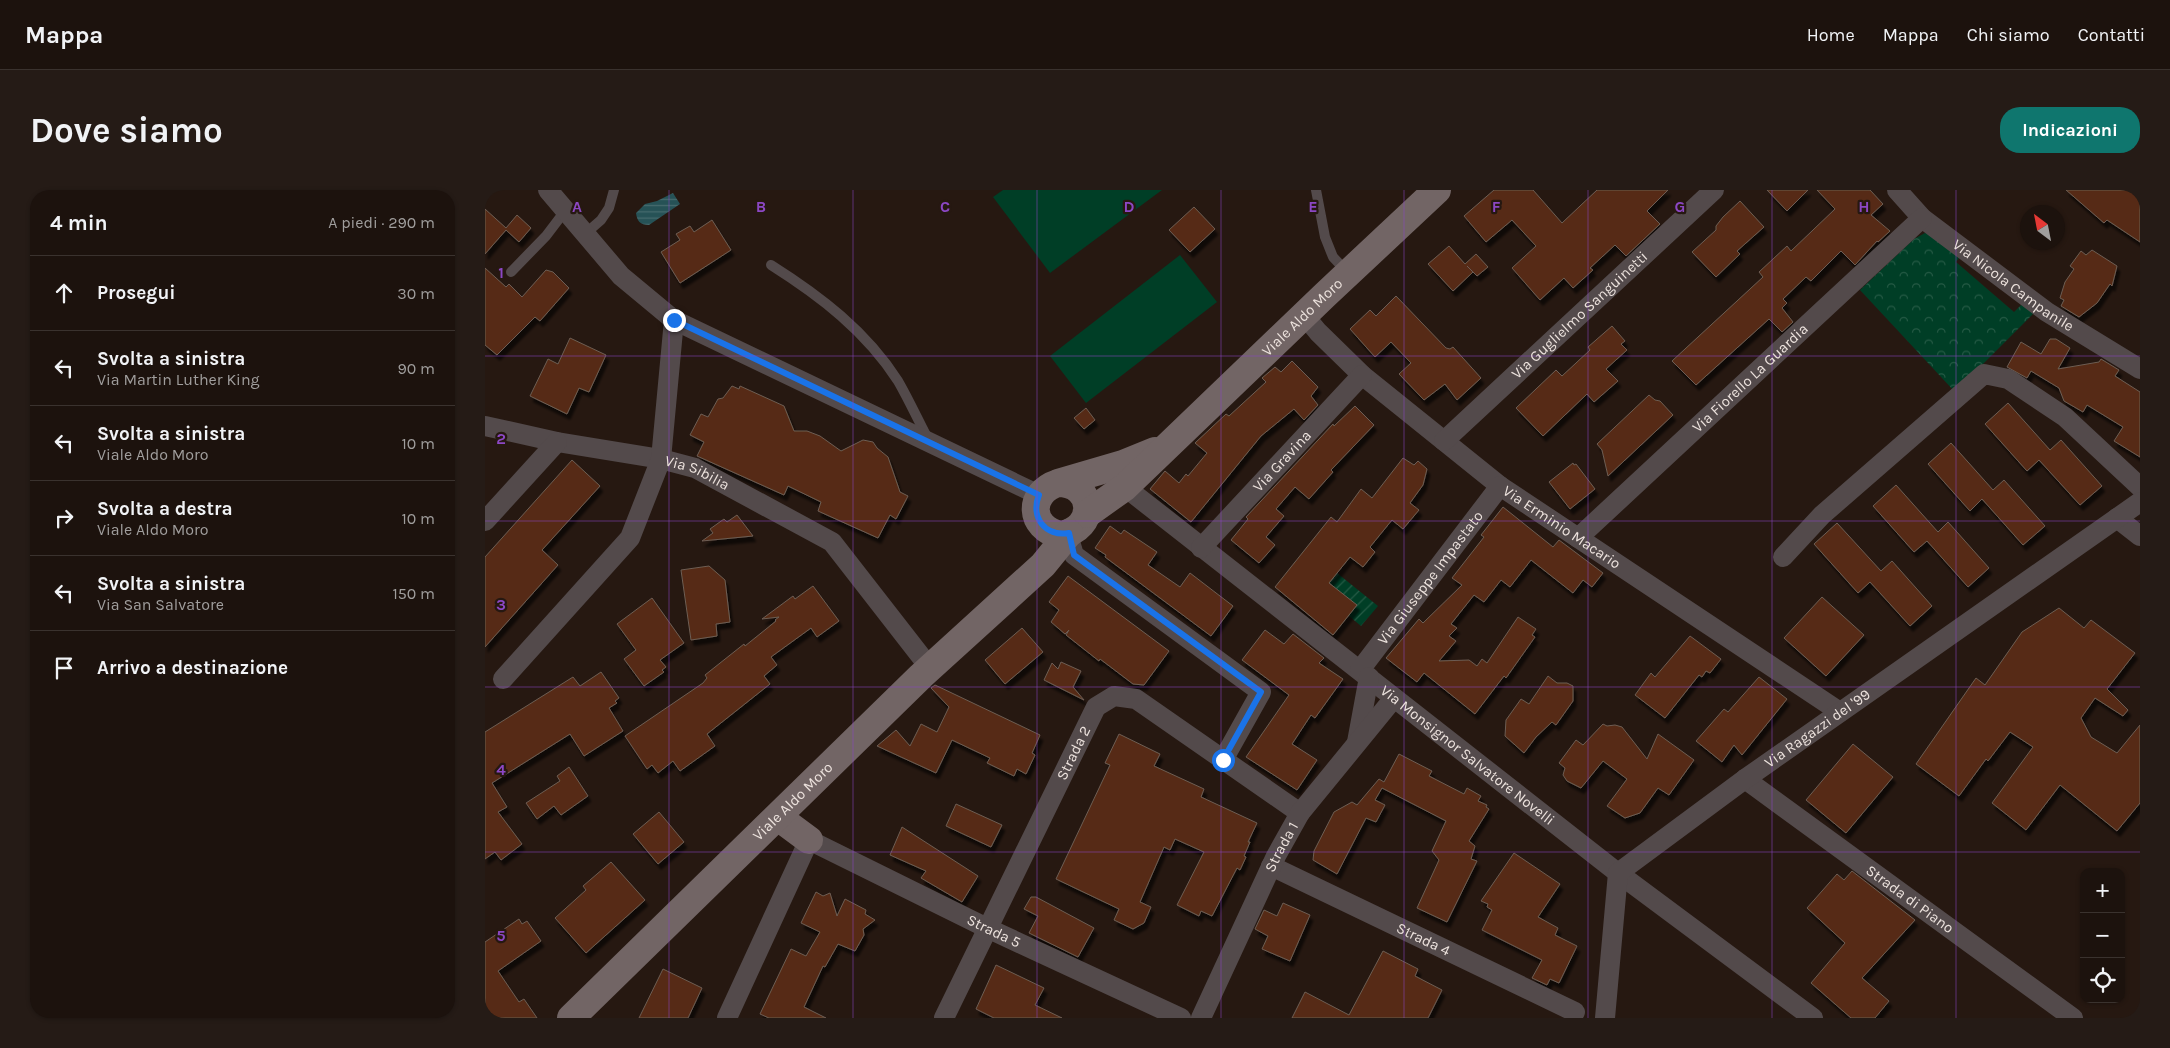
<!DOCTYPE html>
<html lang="it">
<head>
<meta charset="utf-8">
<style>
	body { margin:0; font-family:Karla,sans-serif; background:#251b16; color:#f1f3f6 }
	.controls { position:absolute; right:15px; bottom:15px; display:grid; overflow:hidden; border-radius:10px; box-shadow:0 1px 4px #0004 }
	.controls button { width:45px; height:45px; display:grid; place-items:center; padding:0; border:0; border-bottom:1px solid #3a322e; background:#1c120d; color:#f1f3f6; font:25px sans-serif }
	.compass { position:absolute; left:1535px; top:15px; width:45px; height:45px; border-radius:50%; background:#1c120d; box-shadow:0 1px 4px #0004; rotate:328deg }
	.stop { position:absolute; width:15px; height:15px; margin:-11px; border:4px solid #1a73e8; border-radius:50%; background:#fff }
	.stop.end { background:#1a73e8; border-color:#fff; box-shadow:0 1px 5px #0008 }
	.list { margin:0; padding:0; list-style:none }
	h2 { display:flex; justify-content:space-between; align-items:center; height:65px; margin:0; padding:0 20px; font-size:21px }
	h2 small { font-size:16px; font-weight:400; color:#a09e9d }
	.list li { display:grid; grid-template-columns:32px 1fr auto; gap:15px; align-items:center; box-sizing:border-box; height:75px; padding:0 20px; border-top:1px solid #3a322e }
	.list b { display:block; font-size:19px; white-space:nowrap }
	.list p { margin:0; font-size:16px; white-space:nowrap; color:#a09e9d }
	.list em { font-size:16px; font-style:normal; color:#a09e9d }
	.icon { flex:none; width:28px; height:28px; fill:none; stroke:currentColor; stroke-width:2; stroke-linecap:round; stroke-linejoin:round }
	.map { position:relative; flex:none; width:1655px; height:828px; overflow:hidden; border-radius:20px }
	header { display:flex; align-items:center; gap:30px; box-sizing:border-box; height:70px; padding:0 25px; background:#1c120d; border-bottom:1px solid #3a322e }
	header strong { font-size:24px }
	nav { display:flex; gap:28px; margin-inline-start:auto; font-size:18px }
	.intro { display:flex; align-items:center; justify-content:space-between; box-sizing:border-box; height:120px; padding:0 30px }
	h1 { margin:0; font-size:35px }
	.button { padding:12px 22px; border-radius:20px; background:#0f766e; color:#fff; font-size:18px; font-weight:700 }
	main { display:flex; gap:30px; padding:0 30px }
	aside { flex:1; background:#1c120d; border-radius:20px; box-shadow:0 1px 4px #0004 }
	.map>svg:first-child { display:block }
	.park { fill:url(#park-crowns) }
	.garden { fill:url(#garden-furrows) }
	.pitch { fill:#003e26 }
	.water { fill:url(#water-rules) }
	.building { fill:#572c12; stroke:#6d5d54; filter:url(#shadow) }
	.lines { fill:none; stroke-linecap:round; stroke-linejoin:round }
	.lane { stroke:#534a4b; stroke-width:10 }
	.street { stroke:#534a4b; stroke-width:20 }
	.secondary { stroke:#726565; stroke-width:28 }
	.route { stroke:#1a73e8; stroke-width:6 }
	.grid { fill:none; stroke:#8c47c4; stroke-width:1; stroke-opacity:0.55 }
	.labels { text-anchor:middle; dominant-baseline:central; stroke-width:4.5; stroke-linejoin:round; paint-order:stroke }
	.street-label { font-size:15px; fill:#ece2dd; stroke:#261811 }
	.grid-label { font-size:16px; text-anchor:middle; font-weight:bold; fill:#8c47c4; stroke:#261811; stroke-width:4.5; stroke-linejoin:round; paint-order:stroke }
</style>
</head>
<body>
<header>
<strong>Mappa</strong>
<nav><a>Home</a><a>Mappa</a><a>Chi siamo</a><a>Contatti</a></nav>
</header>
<div class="intro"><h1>Dove siamo</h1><a class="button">Indicazioni</a></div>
<main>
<aside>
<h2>4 min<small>A piedi · 290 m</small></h2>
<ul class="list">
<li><svg class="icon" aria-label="ahead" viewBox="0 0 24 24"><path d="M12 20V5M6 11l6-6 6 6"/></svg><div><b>Prosegui</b></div><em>30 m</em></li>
<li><svg class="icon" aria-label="left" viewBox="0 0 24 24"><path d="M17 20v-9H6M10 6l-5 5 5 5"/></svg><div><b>Svolta a sinistra</b><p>Via Martin Luther King</p></div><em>90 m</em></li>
<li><svg class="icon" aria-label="left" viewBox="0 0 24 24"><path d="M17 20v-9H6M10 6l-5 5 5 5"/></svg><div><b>Svolta a sinistra</b><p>Viale Aldo Moro</p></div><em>10 m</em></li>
<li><svg class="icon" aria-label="right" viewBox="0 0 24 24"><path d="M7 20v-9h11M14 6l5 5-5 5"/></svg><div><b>Svolta a destra</b><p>Viale Aldo Moro</p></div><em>10 m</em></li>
<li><svg class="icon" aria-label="left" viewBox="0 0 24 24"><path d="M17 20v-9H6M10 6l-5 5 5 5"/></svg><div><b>Svolta a sinistra</b><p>Via San Salvatore</p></div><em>150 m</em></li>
<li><svg class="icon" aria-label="arrive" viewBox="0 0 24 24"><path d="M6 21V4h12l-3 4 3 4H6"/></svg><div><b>Arrivo a destinazione</b></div></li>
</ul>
</aside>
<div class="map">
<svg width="1655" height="828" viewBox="0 0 1655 828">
	<defs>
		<pattern id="park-crowns" width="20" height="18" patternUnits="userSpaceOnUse" patternTransform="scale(1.25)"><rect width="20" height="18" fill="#003e26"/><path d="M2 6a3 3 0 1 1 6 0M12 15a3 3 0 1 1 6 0" fill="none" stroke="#255a45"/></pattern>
		<pattern id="garden-furrows" width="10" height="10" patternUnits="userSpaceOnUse" patternTransform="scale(1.25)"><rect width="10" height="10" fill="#003e26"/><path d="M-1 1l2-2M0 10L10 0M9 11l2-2" fill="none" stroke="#255a45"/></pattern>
		<pattern id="water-rules" width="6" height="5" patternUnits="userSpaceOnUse" patternTransform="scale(1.25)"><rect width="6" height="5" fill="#265256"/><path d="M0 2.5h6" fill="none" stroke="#466b6e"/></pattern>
		<filter id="shadow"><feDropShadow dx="3" dy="5.5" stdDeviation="1" flood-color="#0009"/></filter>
	</defs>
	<rect width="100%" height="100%" fill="#261811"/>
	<polygon class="park" points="1440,43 1449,45 1477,64 1471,72 1529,122 1540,111 1551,121 1470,202 1375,100 1429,49"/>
	<polygon class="garden" points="852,383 893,416 876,436 864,426 872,415 844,393"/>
	<g class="pitch">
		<polygon points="518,0 677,0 565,83 508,7"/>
		<polygon points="695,65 732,112 601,213 565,166"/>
	</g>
	<path class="water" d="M188,3l7,11 -31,21c-9,0 -12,-4 -13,-12l9,-9 12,-3z"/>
	<g class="building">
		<polygon points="1009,0 1048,0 1077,33 1112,0 1183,0 1162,21 1175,34 1141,66 1130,55 1105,78 1108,80 1088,98 1079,88 1055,110 1027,78 1051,56 1027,30 1001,52 979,26"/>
		<polygon points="1282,0 1323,0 1302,21"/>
		<polygon points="1332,0 1385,0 1398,14 1386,25 1405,41 1393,52 1392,51 1370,75 1356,61 1326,91 1321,87 1298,109 1302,113 1297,118 1308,132 1297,142 1284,129 1211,195 1187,171 1278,87 1274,82 1302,56 1306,61 1350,19"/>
		<polygon points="1581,0 1655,0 1655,52 1622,30 1619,33"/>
		<polygon points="1255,11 1279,37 1252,61 1255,64 1231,87 1207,62 1231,40 1231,36 1238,27"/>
		<polygon points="709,17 730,39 705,62 684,40"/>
		<polygon points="0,19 21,38 32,25 46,38 34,52 21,40 0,64"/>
		<polygon points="227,30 246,60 195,93 176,62 195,50 191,44 205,36 209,42"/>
		<polygon points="964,56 980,74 991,64 1003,77 992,86 982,76 988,82 968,101 943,74"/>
		<polygon points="1607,60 1632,76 1627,96 1625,94 1612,113 1594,127 1576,116 1579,110 1575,108 1580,92 1589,79 1585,76 1596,61 1601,65"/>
		<polygon points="0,78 21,97 24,94 37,107 61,80 68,82 84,98 55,131 50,127 12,165 0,155"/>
		<polygon points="911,106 961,158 965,159 968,157 996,188 972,210 960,194 939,210 914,184 926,173 906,152 890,167 865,139 885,120 891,126"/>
		<polygon points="1127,136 1140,151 1136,154 1142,160 1121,179 1133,191 1109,212 1102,204 1058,246 1031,218 1071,180 1077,186 1105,160 1103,157"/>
		<polygon points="85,148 121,165 104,202 94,198 82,224 45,206 63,169 73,174"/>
		<polygon points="1565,149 1571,149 1585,158 1573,179 1614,172 1616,169 1634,180 1630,186 1655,202 1655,267 1629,251 1638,237 1602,215 1598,222 1579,211 1574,198 1546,181 1542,188 1522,177 1536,152 1556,164"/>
		<polygon points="807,171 833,197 826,206 833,215 819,230 809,219 776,246 706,332 665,299 680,281 694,293 701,284 703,286 722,263 710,253 741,224 744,226 781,192 777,188 790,177 796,182"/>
		<polygon points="247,196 254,199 255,196 299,216 309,241 322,241 335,246 356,261 378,250 388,252 392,258 403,267 415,302 423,306 411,329 405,325 393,348 333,321 336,312 303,296 299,305 212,266 219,252 205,245 216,224 223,227 233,209 238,208"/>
		<polygon points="1164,205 1170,210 1175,211 1188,225 1123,286 1117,260 1112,254"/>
		<polygon points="1523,213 1565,260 1576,250 1617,296 1595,315 1554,270 1542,281 1500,234"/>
		<polygon points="870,216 889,235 846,280 848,282 824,309 810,297 791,319 799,326 781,347 790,355 774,373 746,350 763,329 761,327 848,234 849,236"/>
		<polygon points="601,218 610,230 599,239 589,228"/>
		<polygon points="1466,253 1508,300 1519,290 1560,336 1538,355 1497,309 1485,321 1443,274"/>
		<polygon points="918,268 929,275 933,271 942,279 938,295 925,313 934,320 918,339 907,330 885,357 890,362 878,377 865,367 844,393 872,415 848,445 790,397 846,327 852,332 876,299 887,308"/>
		<polygon points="87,270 115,296 57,360 73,375 0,457 0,367"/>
		<polygon points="1088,273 1089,275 1091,274 1110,299 1085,319 1064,292"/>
		<polygon points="1411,295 1453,342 1463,332 1504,378 1483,397 1442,351 1429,362 1388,316"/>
		<polygon points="1018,317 1068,357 1074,350 1118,383 1107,397 1098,390 1088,403 1046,370 1025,397 1016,390 999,412 989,405 966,434 972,438 964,446 971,451 954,471 984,470 992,476 997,469 1002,473 1033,427 1051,439 1047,445 1050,447 1021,488 1019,486 990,524 939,483 932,492 901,468 934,429 938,433 977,395 967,388 999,347 996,345"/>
		<polygon points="252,325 268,346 217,351 228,343 225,339 239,329 242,332"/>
		<polygon points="1352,333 1396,381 1407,371 1447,416 1425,436 1385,392 1373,403 1329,354"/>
		<polygon points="625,336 636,344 639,340 672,362 663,375 695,397 705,383 748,416 726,446 620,367 621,365 610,358"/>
		<polygon points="224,376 240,390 245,432 231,434 232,446 206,450 196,380"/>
		<polygon points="583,386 684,461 659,495 648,494 615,469 614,471 581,445 584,440 580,444 566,432 574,420 564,412"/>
		<polygon points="328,396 354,431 332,447 326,438 286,467 292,475 279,486 285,494 222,544 230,556 195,581 188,571 173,583 167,575 162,579 140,546 218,493 222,488 220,485 259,454 260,456 291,431 290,430 294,427 277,429 308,406 310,409"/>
		<polygon points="1337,407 1379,445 1341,486 1299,448"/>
		<polygon points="167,408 199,453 175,470 181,477 177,480 179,482 159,496 139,469 151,460 132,434"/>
		<polygon points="1574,418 1599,438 1606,430 1650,463 1622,499 1643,520 1638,526 1610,508 1596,528 1606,547 1632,563 1655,535 1655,613 1632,641 1575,595 1541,640 1507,613 1548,557 1525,542 1503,571 1501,569 1474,606 1431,574 1491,488 1500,495 1537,442"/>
		<polygon points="537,438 558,462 520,494 500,470"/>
		<polygon points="780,440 799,454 808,444 839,468 834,473 858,489 830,528 826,525 807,554 832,570 812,600 761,567 804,505 757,470"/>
		<polygon points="1205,446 1236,469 1225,483 1221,481 1217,487 1214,485 1180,528 1150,505 1166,483 1170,487"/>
		<polygon points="576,472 596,481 588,497 599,510 559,490 567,473 573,479"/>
		<polygon points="116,482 134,508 130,511 132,513 124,518 138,541 99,566 85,544 7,593 22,617 13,622 37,654 16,670 10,662 0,669 0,542 88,487 95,496"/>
		<polygon points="1063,486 1072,493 1082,493 1088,496 1088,511 1071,535 1067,532 1051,547 1039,563 1020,546 1021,530 1036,509 1044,514"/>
		<polygon points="1274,487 1302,509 1257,565 1249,555 1237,572 1211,551 1239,519 1243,522"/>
		<polygon points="450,495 555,545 547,563 550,565 541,584 532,579 529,586 502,573 505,568 467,550 451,583 392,556 411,540 425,556 436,534 452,542 464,517 446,498"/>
		<polygon points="1118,534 1122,536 1130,535 1137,537 1162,569 1173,544 1209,570 1184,605 1173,598 1155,623 1140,628 1122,616 1142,589 1118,571 1096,598 1082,591 1078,585 1080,578 1074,573 1091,550 1098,555"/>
		<polygon points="634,544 675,564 669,576 719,599 716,607 772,633 763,652 765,652 759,666 761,667 755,680 752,678 727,726 716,721 714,726 692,715 719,662 690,649 685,660 679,657 655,712 666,717 659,733 648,739 629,730 634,719 571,689 625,575 620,573"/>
		<polygon points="1368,554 1408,587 1361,643 1321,610"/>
		<polygon points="914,564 947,581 944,586 979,604 982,598 996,606 993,611 1002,615 1001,617 1004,619 984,651 990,656 986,669 992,671 962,732 932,718 954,670 947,661 961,631 897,598 890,610 900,615 891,632 881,628 852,684 828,670 829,661 849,622 867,612 872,615 894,589 899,592"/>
		<polygon points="84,577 103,606 76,625 69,616 52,629 41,613 75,591 72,586"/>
		<polygon points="471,614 517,635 506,657 461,636"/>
		<polygon points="174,622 199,652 173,674 148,644"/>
		<polygon points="417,637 493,686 477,712 436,688 441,681 405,665"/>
		<polygon points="1029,663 1075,694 1053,727 1073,738 1070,745 1092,756 1074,793 1065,789 1062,795 1047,788 1057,770 997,740 1007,720 1002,717 1003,714 996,711"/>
		<polygon points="126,672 160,710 101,763 70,728 101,700 98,696"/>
		<polygon points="1367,681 1430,730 1377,788 1404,811 1390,828 1366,828 1326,793 1360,753 1322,718 1352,684 1359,690"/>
		<polygon points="331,702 338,706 345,703 352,726 360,709 381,720 380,724 390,730 378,739 379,745 370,761 353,754 340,777 338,776 319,817 341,828 284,828 275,824 306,759 321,766 335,742 316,733"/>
		<polygon points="546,707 551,707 609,738 593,767 544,743 553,726 539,719"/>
		<polygon points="798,713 825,725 805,771 777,759 783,746 770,739 779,720 792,726"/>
		<polygon points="34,729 37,734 42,731 56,751 13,781 34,812 39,809 52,828 0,828 0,752"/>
		<polygon points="898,761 933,779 930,786 957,800 943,828 807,828 820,802 864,825"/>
		<polygon points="511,775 559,798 550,815 577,828 509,828 491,819"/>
		<polygon points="178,779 217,798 203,828 154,828"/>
	</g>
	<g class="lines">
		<g class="lane">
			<polyline points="831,0 840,47 848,67 863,83"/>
			<polyline points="100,44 116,30 124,18 129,0"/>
			<path d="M286,75c49,31 95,66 127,116 11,19 20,39 30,58"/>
			<polyline points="26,82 61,46 80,21"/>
		</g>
		<g class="street">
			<polyline points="63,0 136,86 189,130 554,305"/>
			<path id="s1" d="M1412,0l25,28 125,94 93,57"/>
			<path id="s2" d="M819,125l14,17 44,43 138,111 340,226"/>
			<path id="s3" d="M0,236l72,16 104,17 34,9 137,74 98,126"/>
			<path id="s4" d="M959,251l270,-251"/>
			<path id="s5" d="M640,297l493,386 195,145"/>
			<polyline points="1632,328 1655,346"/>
			<polyline points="0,331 72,252"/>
			<polyline points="583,345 589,365 776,502 738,570"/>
			<path id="s6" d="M1093,348l344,-320"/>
			<path id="s7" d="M716,358l161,-173"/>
			<polyline points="1298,367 1337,325 1499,184 1523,189 1580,227 1655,297"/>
			<path id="s8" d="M875,480l140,-184"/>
			<polyline points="18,489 145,348 176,269 189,130"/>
			<polyline points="872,552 884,487"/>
			<path id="s9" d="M1260,589l328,239"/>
			<path id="s10" d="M786,676l304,146"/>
			<path id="s11" d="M242,828l82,-178 178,88 194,90"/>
			<path id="s12" d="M459,828l152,-311 18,-11 22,3 164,114"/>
			<path id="s13" d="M716,828l75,-162 24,-43 94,-115"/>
			<path id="s14" d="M1120,828l13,-145 127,-94 395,-277"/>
		</g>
		<g class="secondary">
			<path d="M573,293c37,0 40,46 2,52 -31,-7 -33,-42 -2,-52l65,-19 32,-13"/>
			<path id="s15" d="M602,324l38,-27 200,-192 112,-105"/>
			<polyline points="293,627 324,650"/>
			<path id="s16" d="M86,828l350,-342 122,-111 26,-32"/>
		</g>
	</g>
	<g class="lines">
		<path class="route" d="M189,130l365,175c-9,22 6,42 30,38l5,22 187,137 -38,68"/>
	</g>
	<path class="grid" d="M184,0v828M368,0v828M552,0v828M736,0v828M919,0v828M1103,0v828M1287,0v828M1471,0v828M0,166h1655M0,331h1655M0,497h1655M0,662h1655"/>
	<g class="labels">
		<g class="street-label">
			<text stroke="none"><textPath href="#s1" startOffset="151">Via Nicola Campanile</textPath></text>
			<text stroke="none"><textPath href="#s4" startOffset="185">Via Guglielmo Sanguinetti</textPath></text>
			<text stroke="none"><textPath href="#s15" startOffset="292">Viale Aldo Moro</textPath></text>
			<text stroke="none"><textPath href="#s6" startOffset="235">Via Fiorello La Guardia</textPath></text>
			<text stroke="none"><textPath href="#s7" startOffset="119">Via Gravina</textPath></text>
			<text stroke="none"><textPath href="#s3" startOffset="218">Via Sibilia</textPath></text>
			<text stroke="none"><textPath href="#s2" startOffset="335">Via Erminio Macario</textPath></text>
			<text stroke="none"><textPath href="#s8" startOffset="116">Via Giuseppe Impastato</textPath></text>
			<text stroke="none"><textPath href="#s14" startOffset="392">Via Ragazzi del '99</textPath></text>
			<text stroke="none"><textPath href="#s12" startOffset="295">Strada 2</textPath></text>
			<text stroke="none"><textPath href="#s5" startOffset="435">Via Monsignor Salvatore Novelli</textPath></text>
			<text stroke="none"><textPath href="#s16" startOffset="310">Viale Aldo Moro</textPath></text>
			<text stroke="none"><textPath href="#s13" startOffset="189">Strada 1</textPath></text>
			<text stroke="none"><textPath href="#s9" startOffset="204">Strada di Piano</textPath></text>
			<text stroke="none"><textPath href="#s11" startOffset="402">Strada 5</textPath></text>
			<text stroke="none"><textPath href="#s10" startOffset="169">Strada 4</textPath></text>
		</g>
	</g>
	<g class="grid-label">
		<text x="92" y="22">A</text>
		<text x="276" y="22">B</text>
		<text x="460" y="22">C</text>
		<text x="644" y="22">D</text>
		<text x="828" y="22">E</text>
		<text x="1011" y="22">F</text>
		<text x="1195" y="22">G</text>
		<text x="1379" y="22">H</text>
		<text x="16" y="88">1</text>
		<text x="16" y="254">2</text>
		<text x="16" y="420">3</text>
		<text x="16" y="585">4</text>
		<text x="16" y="751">5</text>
	</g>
</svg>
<div class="controls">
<button>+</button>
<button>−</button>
<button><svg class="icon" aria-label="locate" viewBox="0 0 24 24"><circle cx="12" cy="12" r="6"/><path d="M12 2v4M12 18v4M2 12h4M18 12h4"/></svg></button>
</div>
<svg class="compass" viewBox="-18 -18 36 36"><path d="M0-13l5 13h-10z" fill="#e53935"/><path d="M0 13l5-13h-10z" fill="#a09e9d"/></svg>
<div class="stop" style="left:738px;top:570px"></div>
<div class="stop end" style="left:189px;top:130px"></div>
</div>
</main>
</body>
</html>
